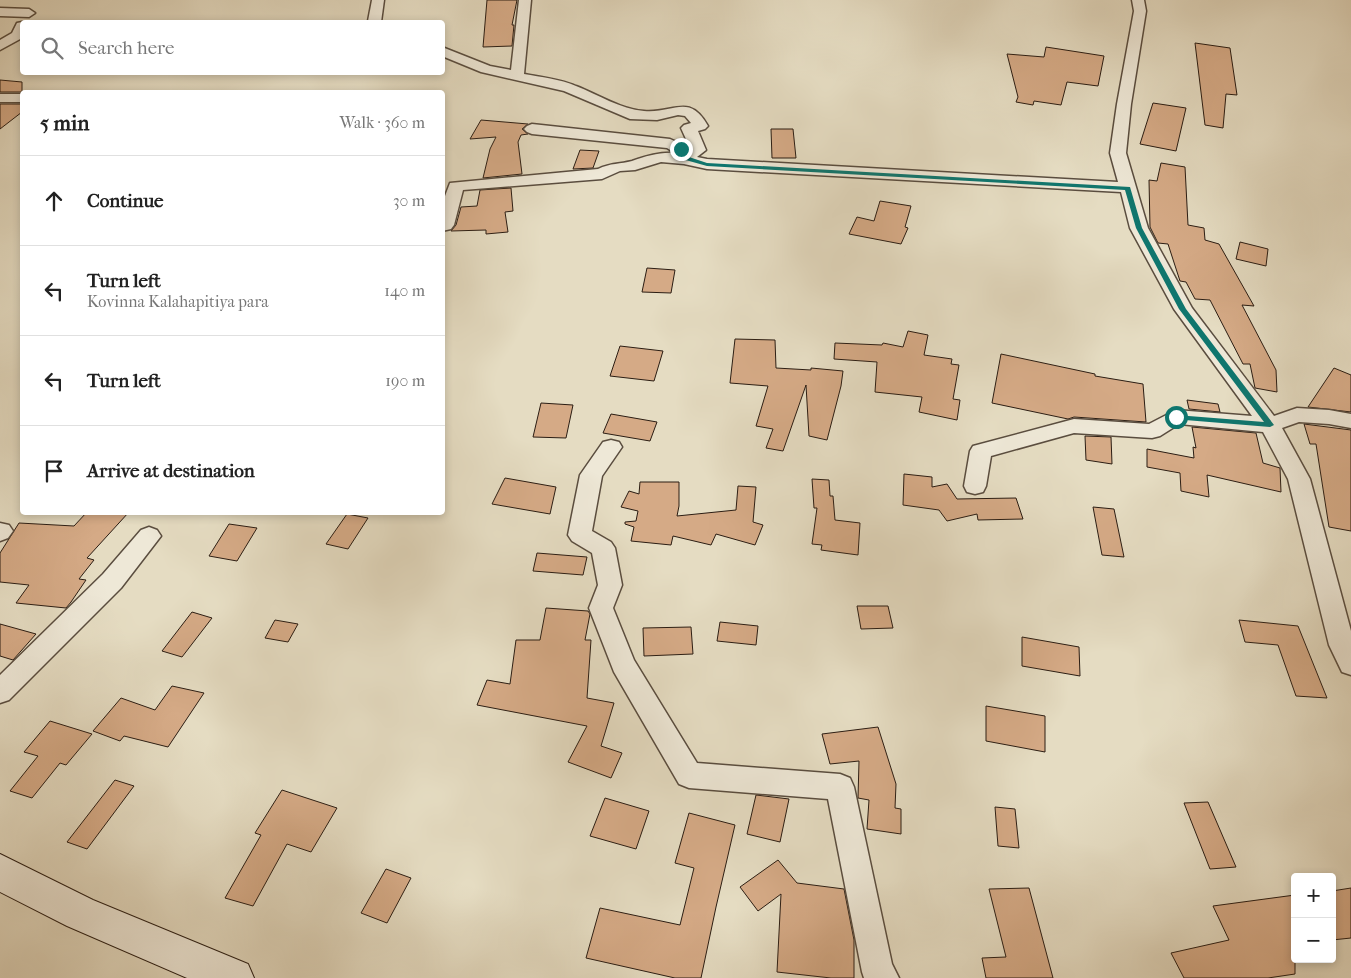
<!DOCTYPE html>
<html lang="en">
<head>
<meta charset="utf-8">
<style>
	body { margin:0; font-family:"IM FELL French Canon",serif; background:#f6f6f6; color:#222 }
	.controls { position:absolute; right:15px; bottom:15px; display:grid; overflow:hidden; border-radius:5px; box-shadow:0 2px 8px #0003 }
	.controls button { width:45px; height:45px; display:grid; place-items:center; padding:0; border:0; border-bottom:1px solid #e0e0e0; background:#fff; color:#222; font:25px sans-serif }
	.stop { position:absolute; width:15px; height:15px; margin:-11px; border:4px solid #0f766e; border-radius:50%; background:#fff }
	.stop.end { background:#0f766e; border-color:#fff; box-shadow:0 1px 5px #0008 }
	.list { margin:0; padding:0; list-style:none }
	h2 { display:flex; justify-content:space-between; align-items:center; height:65px; margin:0; padding:0 20px; font-size:21px }
	h2 small { font-size:16px; font-weight:400; color:#767676 }
	.list li { display:grid; grid-template-columns:32px 1fr auto; gap:15px; align-items:center; box-sizing:border-box; height:90px; padding:0 20px; border-top:1px solid #e0e0e0 }
	.list b { display:block; font-size:19px; white-space:nowrap }
	.list p { margin:0; font-size:16px; white-space:nowrap; color:#767676 }
	.list em { font-size:16px; font-style:normal; color:#767676 }
	.icon { flex:none; width:28px; height:28px; fill:none; stroke:currentColor; stroke-width:2; stroke-linecap:round; stroke-linejoin:round }
	.map { position:relative; flex:none; width:1351px; height:978px; overflow:hidden }
	.search { position:absolute; background:#fff; box-shadow:0 2px 8px #0003; left:20px; top:20px; width:425px; height:55px; display:flex; align-items:center; gap:12px; box-sizing:border-box; padding:0 18px; border-radius:5px; color:#767676; font-size:19px }
	.panel { position:absolute; background:#fff; box-shadow:0 2px 8px #0003; left:20px; top:90px; width:425px; height:425px; border-radius:5px }
	.map>svg:first-child { display:block }
	.building { fill:#d5aa86; stroke:#2b1d13 }
	.lines { fill:none; stroke-linecap:round; stroke-linejoin:round }
	.street-casing { stroke:#5a4d3f; stroke-width:3 }
	.secondary-casing { stroke:#2b1d13; stroke-width:2 }
	.street { fill:#eee8d7; fill-rule:evenodd }
	.secondary { fill:#eee8d7; fill-rule:evenodd }
	.route { fill:#0f766e }
</style>
</head>
<body>
<div class="map">
<svg width="1351" height="978" viewBox="0 0 1351 978">
	<rect width="100%" height="100%" fill="#e5dcc2"/>
	<filter id="stains"><feTurbulence type="fractalNoise" baseFrequency=".004" numOctaves="4"/><feColorMatrix values="0 0 0 0 .2 0 0 0 0 .09 0 0 0 0 .02 0 0 0 .5 -.17"/></filter>
	<radialGradient id="worn" r=".72"><stop offset=".6" stop-color="#630" stop-opacity="0"/><stop offset="1" stop-color="#630" stop-opacity=".3"/></radialGradient>
	<g class="building">
		<polygon points="487,0 517,0 512,25 514,25 512,46 483,47"/>
		<polygon points="1195,43 1230,48 1237,95 1226,94 1223,128 1205,125"/>
		<polygon points="1046,47 1104,56 1098,86 1067,82 1061,105 1034,101 1033,105 1016,102 1018,97 1007,54 1044,57"/>
		<polygon points="0,80 22,82 22,92 0,92"/>
		<polygon points="1153,103 1186,108 1176,151 1140,144"/>
		<polygon points="0,104 22,104 22,112 0,129"/>
		<polygon points="481,120 528,124 522,129 528,134 521,135 518,142 522,174 483,178 490,149 496,137 470,139"/>
		<polygon points="771,129 793,129 796,158 772,158"/>
		<polygon points="580,150 599,151 593,168 573,169"/>
		<polygon points="1161,163 1185,167 1188,225 1204,228 1205,240 1219,244 1254,306 1242,305 1276,370 1277,392 1255,388 1250,364 1243,364 1210,300 1195,299 1186,282 1180,281 1168,244 1158,243 1150,227 1149,180 1157,181"/>
		<polygon points="511,188 513,211 505,212 508,232 486,234 486,230 451,231 456,225 461,207 477,206 480,190"/>
		<polygon points="880,201 911,206 905,227 908,228 901,244 849,234 857,217 874,221"/>
		<polygon points="1240,242 1268,249 1266,266 1236,259"/>
		<polygon points="647,268 675,270 671,293 642,292"/>
		<polygon points="908,331 928,335 924,355 952,359 951,364 959,365 953,399 960,400 957,420 919,412 922,397 875,392 877,362 834,359 835,343 882,345 883,343 903,347"/>
		<polygon points="735,339 775,340 776,368 811,370 811,368 843,371 841,386 827,440 809,436 806,385 783,451 766,448 773,429 756,426 768,386 730,383"/>
		<polygon points="620,346 663,351 654,381 610,376"/>
		<polygon points="1001,354 1095,374 1095,376 1143,384 1146,422 1074,417 1068,419 992,403"/>
		<polygon points="1334,368 1351,375 1351,412 1308,407"/>
		<polygon points="1187,400 1218,404 1220,412 1189,409"/>
		<polygon points="541,403 573,405 566,438 533,437"/>
		<polygon points="611,414 657,422 650,441 603,433"/>
		<polygon points="1304,424 1351,430 1351,531 1329,527 1316,444 1310,444"/>
		<polygon points="1192,427 1256,433 1263,463 1280,468 1281,492 1207,475 1209,497 1181,491 1180,473 1147,467 1147,449 1194,458 1193,447 1196,448"/>
		<polygon points="1085,436 1111,437 1112,464 1086,460"/>
		<polygon points="904,474 932,477 932,487 947,484 957,499 1016,498 1023,519 978,520 977,514 947,521 939,510 903,505"/>
		<polygon points="505,478 556,487 550,514 492,504"/>
		<polygon points="812,479 829,480 830,496 833,496 835,520 860,523 858,555 821,550 822,545 812,544 817,508 814,508"/>
		<polygon points="640,482 679,482 679,506 677,516 736,510 738,486 756,487 753,522 763,525 755,545 716,534 711,545 673,536 671,545 631,541 634,527 625,524 625,522 636,521 638,511 621,507 629,491 639,494"/>
		<polygon points="1093,507 1114,509 1124,557 1102,555"/>
		<polygon points="87,512 129,512 87,558 94,560 79,579 86,580 71,602 66,608 16,603 29,585 0,582 0,553 19,523 74,526"/>
		<polygon points="347,514 368,518 348,549 326,544"/>
		<polygon points="229,524 257,528 237,561 209,556"/>
		<polygon points="537,553 587,557 583,575 533,571"/>
		<polygon points="857,606 888,606 893,628 861,629"/>
		<polygon points="546,608 588,611 590,614 585,640 591,640 587,698 614,703 601,746 622,753 611,778 568,762 587,726 477,705 487,680 510,684 516,640 540,640"/>
		<polygon points="192,612 212,618 182,657 162,651"/>
		<polygon points="275,620 298,624 288,642 265,638"/>
		<polygon points="1239,620 1298,626 1327,698 1296,696 1278,645 1245,642"/>
		<polygon points="720,622 758,626 756,645 717,641"/>
		<polygon points="0,624 36,634 13,660 0,656"/>
		<polygon points="691,627 693,654 644,656 643,628"/>
		<polygon points="1022,637 1079,647 1080,676 1022,666"/>
		<polygon points="172,686 204,693 168,747 124,736 120,741 93,731 121,698 155,710"/>
		<polygon points="986,706 1045,716 1045,752 986,741"/>
		<polygon points="50,721 92,734 66,765 60,763 32,798 10,791 38,756 24,752"/>
		<polygon points="878,727 896,784 895,808 901,809 901,834 867,829 869,800 858,798 859,761 830,764 822,734"/>
		<polygon points="115,780 134,786 87,849 67,842"/>
		<polygon points="282,790 337,808 311,852 287,844 253,906 225,898 261,835 255,833"/>
		<polygon points="756,795 789,799 780,842 747,834"/>
		<polygon points="605,798 649,811 636,849 590,836"/>
		<polygon points="1208,802 1236,867 1210,869 1184,803"/>
		<polygon points="995,807 1015,809 1019,848 998,846"/>
		<polygon points="689,813 735,825 716,907 701,978 675,978 586,958 600,908 680,925 694,868 675,863"/>
		<polygon points="778,860 797,883 844,889 854,940 854,978 831,978 777,972 781,894 758,911 740,887"/>
		<polygon points="386,869 411,878 387,923 361,913"/>
		<polygon points="1029,888 1053,978 986,978 982,958 1006,957 989,889"/>
		<polygon points="1351,888 1351,938 1332,940 1332,891"/>
		<polygon points="1295,895 1295,974 1268,978 1184,978 1171,953 1229,940 1213,906"/>
	</g>
	<g class="lines">
		<defs>
			<g id="street">
				<polygon points="372,0 384,0 381,22 368,21"/>
				<path d="M519,0h12l-7,74c17,3 36,5 52,12 23,9 44,23 68,25 29,3 45,-19 64,15l-3,3 -7,2 8,19 -9,7 10,2 411,23 -8,-29 7,-49 17,-93 -2,-11h12l2,11 -15,93 -5,49 22,75 44,80 82,108 23,-8 32,2 22,4v14l-22,-4 -30,-2 -17,6 28,51 41,152v44l-9,-3 -13,-27 -41,-166 -25,-47 -84,-8 -19,12 -8,2 -78,-5 -83,23 -5,30 -3,6 -8,2 -8,-2 -3,-6 6,-35 3,-5 101,-27 75,5 27,-14 76,6 -78,-107 -44,-81 -9,-36 -414,-23 -23,-5 -23,-2 -26,8 -15,1 -18,8 -139,11 -9,35 -3,4 -9,2v-27l8,-21 148,-14c12,-6 23,-5 34,-8 15,-5 27,-9 43,-8l-8,-5 -135,-14 -5,-2 -3,-3 3,-3 5,-2 138,15 20,9 -9,-20 3,-3 7,-2 -6,-7 -7,-1 -21,5 -27,-1 -66,-28 -83,-19 -39,-16v-9l48,19 21,4z"/>
				<polygon points="0,8 29,9 35,13 29,17 0,16"/>
				<polygon points="22,22 24,22 22,38 0,50 0,40 12,33 17,23"/>
				<rect x="0" y="94" width="22" height="8"/>
				<polygon points="611,440 619,442 622,447 602,476 592,531 611,542 615,548 622,585 613,608 634,660 697,763 840,774 850,778 854,787 892,964 899,978 864,978 862,972 828,799 689,788 679,784 614,672 589,608 598,585 592,553 572,541 568,535 580,475 603,442"/>
				<polygon points="0,523 9,525 13,531 8,538 0,541"/>
				<polygon points="149,527 157,530 161,536 121,588 9,700 0,703 0,675 103,574 141,530"/>
			</g>
			<polygon id="secondary" points="0,854 93,900 248,964 254,978 187,978 67,926 0,892"/>
		</defs>
		<use href="#street" class="street-casing"/>
		<use href="#secondary" class="secondary-casing"/>
		<use href="#street" class="street"/>
		<use href="#secondary" class="secondary"/>
	</g>
	<polygon class="route" points="679,148 683,148 686,156 707,163 1130,187 1142,228 1186,309 1274,425 1270,427 1173,419 1172,417 1176,415 1264,422 1179,309 1136,228 1125,190 707,166 682,159"/>
	<rect width="100%" height="100%" filter="url(#stains)"/>
	<rect width="100%" height="100%" fill="url(#worn)"/>
</svg>
<div class="controls">
<button>+</button>
<button>−</button>
</div>
<div class="stop" style="left:1176px;top:417px"></div>
<div class="stop end" style="left:681px;top:149px"></div>
<div class="search"><svg class="icon" aria-label="search" viewBox="0 0 24 24"><circle cx="10" cy="10" r="6"/><path d="M15 15l6 6"/></svg>Search here</div>
<section class="panel">
<h2>5 min<small>Walk · 360 m</small></h2>
<ul class="list">
<li><svg class="icon" aria-label="ahead" viewBox="0 0 24 24"><path d="M12 20V5M6 11l6-6 6 6"/></svg><div><b>Continue</b></div><em>30 m</em></li>
<li><svg class="icon" aria-label="left" viewBox="0 0 24 24"><path d="M17 20v-9H6M10 6l-5 5 5 5"/></svg><div><b>Turn left</b><p>Kovinna Kalahapitiya para</p></div><em>140 m</em></li>
<li><svg class="icon" aria-label="left" viewBox="0 0 24 24"><path d="M17 20v-9H6M10 6l-5 5 5 5"/></svg><div><b>Turn left</b></div><em>190 m</em></li>
<li><svg class="icon" aria-label="arrive" viewBox="0 0 24 24"><path d="M6 21V4h12l-3 4 3 4H6"/></svg><div><b>Arrive at destination</b></div></li>
</ul>
</section>
</div>
</body>
</html>
